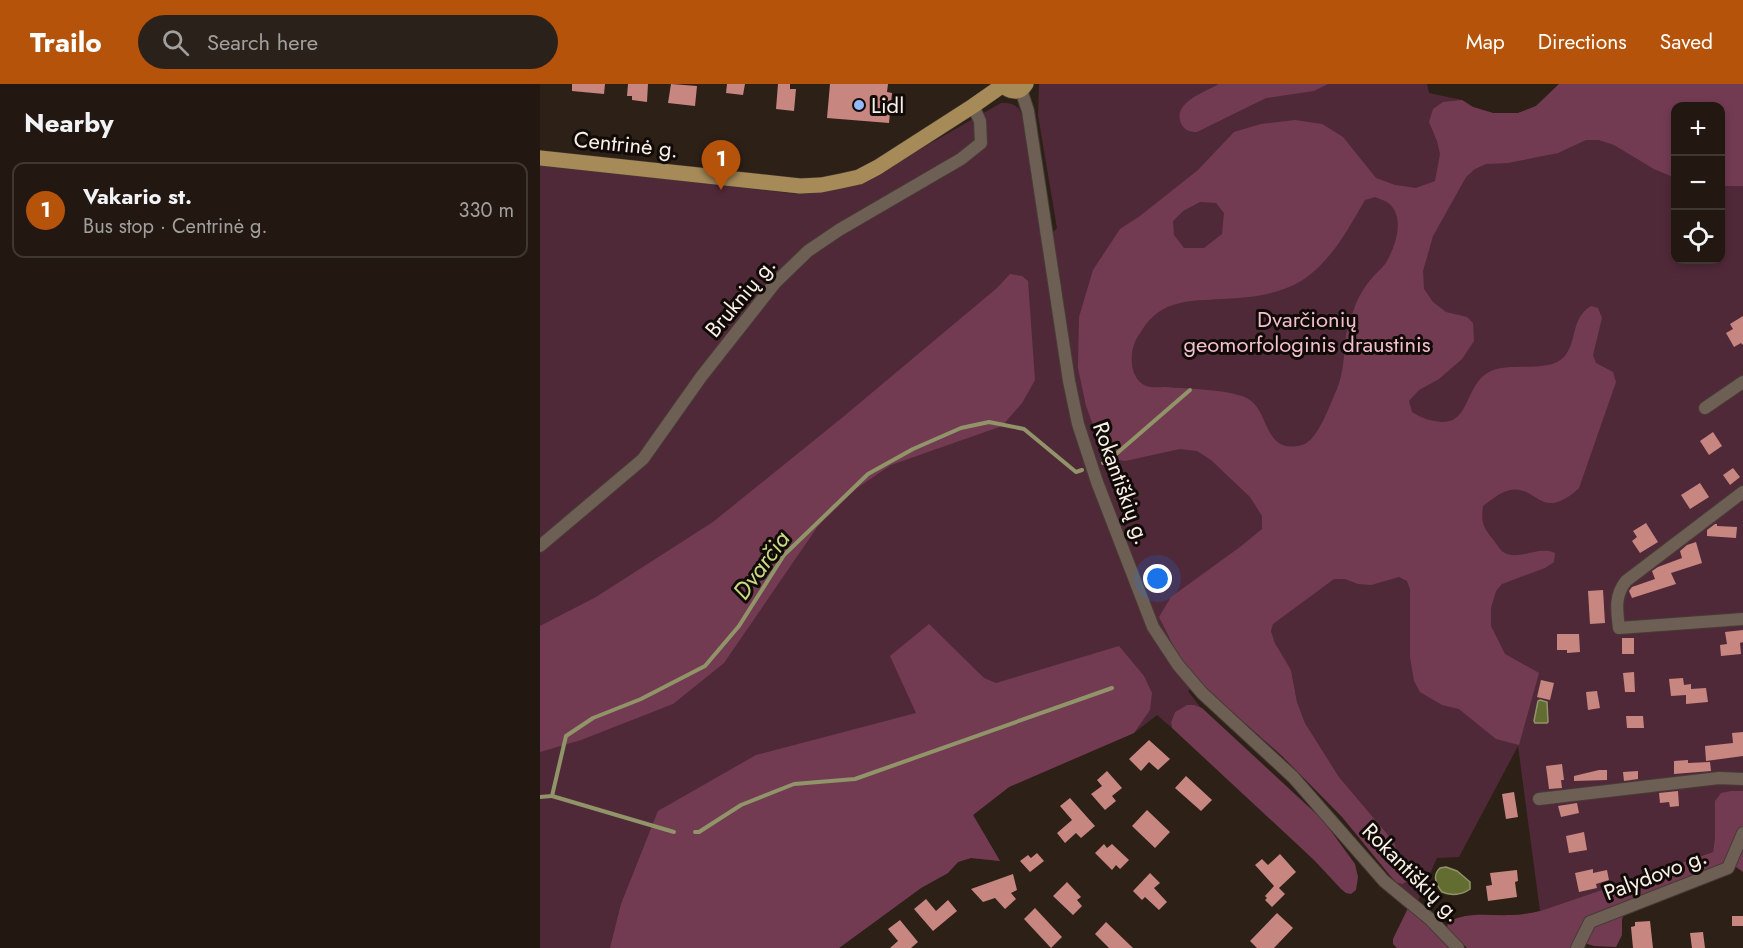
<!DOCTYPE html>
<html lang="en">
<head>
<meta charset="utf-8">
<style>
	body { margin:0; font-family:Jost,sans-serif; background:#2a211a; color:#f1f3f6 }
	.controls { position:absolute; right:18px; top:18px; display:grid; overflow:hidden; border-radius:12px; box-shadow:0 3px 9px #0003 }
	.controls button { width:54px; height:54px; display:grid; place-items:center; padding:0; border:0; border-bottom:2px solid #3f3731; background:#221811; color:#f1f3f6; font:30px sans-serif }
	.you { position:absolute; left:618px; top:495px; width:21px; height:21px; margin:-15px; border:4px solid #fff; border-radius:50%; background:#1a73e8; box-shadow:0 0 0 9px #1a73e833 }
	.badge { display:grid; place-items:center; width:39px; height:39px; border-radius:50%; background:#b45309; color:#fff; font-size:20px; font-weight:700 }
	.pin { position:absolute; translate:-50% -50px; filter:drop-shadow(0 2px 3px #0008) }
	.pin::after { content:''; position:absolute; top:32px; width:21px; height:18px; background:inherit; clip-path:polygon(0 0,100% 0,50% 100%) }
	.list { margin:0; padding:0; list-style:none }
	h2 { display:flex; justify-content:space-between; align-items:center; height:78px; margin:0; padding:0 24px; font-size:26px }
	h2 small { font-size:20px; font-weight:400; color:#a2a09f }
	.list li { display:grid; grid-template-columns:39px 1fr auto; gap:18px; align-items:center; box-sizing:border-box; height:96px; margin:0 12px 12px; padding:0 12px; border:2px solid #3f3731; border-radius:12px }
	.list b { display:block; font-size:22px; white-space:nowrap }
	.list p { margin:0; font-size:20px; white-space:nowrap; color:#a2a09f }
	.list em { font-size:20px; font-style:normal; color:#a2a09f }
	.icon { flex:none; width:33px; height:33px; fill:none; stroke:currentColor; stroke-width:2; stroke-linecap:round; stroke-linejoin:round }
	.map { position:relative; flex:none; width:1203px; height:864px; overflow:hidden }
	header { display:flex; align-items:center; gap:36px; box-sizing:border-box; height:84px; padding:0 30px; background:#b45309; color:#fff }
	header strong { font-size:28px }
	nav { display:flex; gap:33px; margin-inline-start:auto; font-size:21px }
	.search { width:420px; height:54px; background:#2a211a; display:flex; align-items:center; gap:15px; box-sizing:border-box; padding:0 21px; border-radius:33px; color:#a2a09f; font-size:22px }
	main { display:flex }
	aside { flex:1; background:#221811 }
	.map>svg:first-child { display:block }
	.green { fill:#502939; fill-rule:evenodd }
	.forest { fill:#723b52; fill-rule:evenodd }
	.water { fill:#636c31; stroke:#909468; stroke-width:1.5 }
	.lines { fill:none; stroke-linecap:round; stroke-linejoin:round }
	.stream { stroke:#909468; stroke-width:4 }
	.building { fill:#c88680 }
	.minor-casing { stroke:#473c36; stroke-width:14 }
	.major-casing { stroke:#473c36; stroke-width:16 }
	.minor { stroke:#6e5f54; stroke-width:12 }
	.major { stroke:#a68b58; stroke-width:15 }
	.poi-dot { fill:#94b7fd; stroke:#110b07; stroke-width:2 }
	.labels { text-anchor:middle; dominant-baseline:central; stroke-width:6; stroke-linejoin:round; paint-order:stroke }
	.poi-label { font-size:22px; fill:#faf0ea; stroke:#110b07; text-anchor:start }
	.street-label { font-size:22px; fill:#faf0ea; stroke:#110b07 }
	.park-label { font-size:22px; fill:#f4bed1; stroke:#110b07 }
	.water-label { font-size:24px; font-style:italic; fill:#cbd982; stroke:#110b07 }
</style>
</head>
<body>
<header>
<strong>Trailo</strong>
<div class="search"><svg class="icon" aria-label="search" viewBox="0 0 24 24"><circle cx="10" cy="10" r="6"/><path d="M15 15l6 6"/></svg>Search here</div>
<nav><a>Map</a><a>Directions</a><a>Saved</a></nav>
</header>
<main>
<aside>
<h2>Nearby<small></small></h2>
<ul class="list">
<li><span class="badge">1</span><div><b>Vakario st.</b><p>Bus stop · Centrinė g.</p></div><em>330 m</em></li>
</ul>
</aside>
<div class="map">
<svg width="1203" height="864" viewBox="0 0 1203 864">
	<rect width="100%" height="100%" fill="#2d2017"/>
	<path class="green" d="M499,0h388l2,9 33,7 11,7 20,6h25l18,-7 23,-22h184v707h-12l-16,10v36l-2,15 -173,59 -22,-165 -59,111 -22,1 -19,43 -21,-18 6,1 4,-3 -13,-39 -55,-65 -34,-54 -8,-21 -6,-32 -16,-27 -4,-12 1,-6 -84,66 13,17c-11,-5 -16,-2 -26,4l-4,10 1,6 -15,-13 -23,18 -125,54 -36,28 27,46 -29,-3 -13,4 -10,11 -27,15 -82,60h-299v-785l256,31c26,-1 45,-5 70,-14l135,-77c7,0 12,0 17,5 11,10 23,111 27,132l12,-12 -19,-113zM1136,22h44v154h-44z"/>
	<g class="forest">
		<path d="M679,0h109l-14,7 -48,7 -69,34c-8,0 -13,-2 -16,-9 -9,-20 24,-31 38,-39z"/>
		<path d="M1019,0h184v102h-22l-1,-80h-44l-1,72 -21,-9 -40,-24 -15,-5h-13l-28,13 -50,10 -22,1 -11,5 -9,8 -33,59 -10,35 1,18 9,13 13,10 21,5 6,6 1,18 -12,18 -23,20 -20,11 -10,11 3,11c9,6 18,9 30,10 28,1 23,-37 47,-50 20,-11 59,2 75,-15 14,-16 6,-38 27,-51l7,2 4,10 -9,37 3,8 17,9 3,10 -37,106c-40,37 -42,-7 -72,3 -8,2 -17,10 -24,15 -2,13 -1,20 8,31 4,4 8,12 12,15 16,10 35,-7 52,1l-1,9 -9,6 -43,16 -6,7 -5,17v18l14,28 34,19 -20,72 -23,-6 -37,-30 -17,-4 -22,-13 -6,-11 -4,-24v-68l-3,-8 -8,-4 -28,8 -13,-1 -13,-5h-11l-61,45 -2,7 4,12 16,27 6,32 8,21 34,54 55,65 13,39 -4,3 -6,-1 -5,-5 -50,-61 -60,-61 -79,-70 -26,-33 -18,-36 12,-20 69,-50 22,-18v-13l-12,-19 -39,-37 -14,-9 -17,-2 -55,12 -12,-2 -12,-13 -15,-40 -8,-38 1,-51 14,-47 27,-41 20,-13 58,-46 36,-38 27,-8 34,-4 27,4 21,13 33,41 19,7 21,3 19,-7 5,-27 -3,-13 -8,-19 4,-13 10,-7 19,-2 11,7 20,6h25l18,-7zM835,113c4,2 9,3 12,5 19,13 9,43 0,59 -3,6 -10,11 -15,17 -7,8 -15,21 -18,31 -3,8 -6,18 -8,26 -2,18 -2,37 -9,54 -7,15 -19,52 -35,56 -38,10 -32,-31 -52,-45 -16,-11 -65,-11 -85,-13 -6,0 -14,1 -19,-1 -16,-7 -17,-30 -11,-44 1,-4 5,-8 7,-12 20,-31 47,-29 80,-31 26,-1 56,-4 79,-18 30,-19 47,-52 64,-81zM660,118l16,1 8,10 -2,21 -18,14h-20l-10,-13 -1,-14 10,-10z"/>
		<polygon points="470,190 482,192 488,197 495,296 482,319 462,342 351,381 317,404 278,442 184,579 133,620 41,656 0,668 0,542 56,513 173,438 303,333 457,204"/>
		<polygon points="389,540 444,594 456,599 579,562 604,592 612,609 610,626 594,649 469,703 433,731 460,777 431,774 418,778 408,789 381,804 299,864 70,864 81,820 118,727 216,671 376,629 350,572"/>
		<polygon points="647,621 654,621 662,624 783,736 815,780 818,793 816,806 811,810 806,809 801,805 774,776 632,644 631,638 635,628"/>
		<path d="M1191,707h12v81l-7,-5 -14,-2 -92,36 -8,18v16l-6,12 -22,-1 -17,-5 -4,7h-106l-20,-20 1,-6c21,-11 41,-6 63,-7 10,0 20,-2 29,-4l173,-59 2,-15v-36l6,-8z"/>
		<polygon points="868,824 887,837 912,864 857,864 853,860 853,855"/>
	</g>
	<g class="water">
		<polygon points="1000,616 1007,618 1008,638 1007,639 995,639 994,637 998,617"/>
		<path d="M906,783l11,4 13,11v7c-8,6 -19,7 -28,3 -6,-7 -10,-17 -2,-24z"/>
	</g>
	<g class="lines">
		<g class="stream">
			<polyline points="563,379 568,377 650,306"/>
			<polyline points="12,712 134,748"/>
			<polyline points="0,713 12,712 26,652 53,634 101,615 165,582 199,542 244,471 328,390 373,365 421,344 449,338 484,345 536,388 542,386"/>
			<polyline points="155,748 159,748 201,721 254,700 315,695 572,604"/>
		</g>
	</g>
	<g class="building">
		<polygon points="32,0 65,0 64,10 32,7"/>
		<polygon points="88,0 108,0 107,18 92,16 92,12 87,12"/>
		<polygon points="131,0 157,2 155,22 128,19"/>
		<polygon points="187,0 205,0 203,11 186,9"/>
		<polygon points="238,0 250,0 250,5 256,5 254,27 236,25"/>
		<polygon points="290,0 348,0 347,8 352,9 349,39 287,34"/>
		<polygon points="1203,232 1203,261 1201,259 1194,263 1186,249 1193,245 1190,240"/>
		<polygon points="1173,348 1182,362 1169,371 1160,357"/>
		<polygon points="1193,384 1200,393 1190,401 1183,391"/>
		<polygon points="1160,399 1169,413 1150,425 1141,411"/>
		<polygon points="1106,439 1118,458 1100,469 1092,457 1097,453 1093,447"/>
		<polygon points="1175,440 1177,440 1177,442 1197,443 1196,454 1167,452 1167,446"/>
		<polygon points="1156,458 1162,479 1131,489 1136,500 1092,514 1089,507 1092,503 1115,495 1112,487 1118,483 1142,474 1140,467 1147,461"/>
		<polygon points="1063,506 1065,539 1050,540 1048,507"/>
		<polygon points="1203,546 1203,558 1200,559 1201,570 1181,572 1180,561 1187,560 1185,548"/>
		<polygon points="1017,550 1039,550 1040,568 1027,569 1027,566 1017,566"/>
		<rect x="1082" y="554" width="12" height="16"/>
		<polygon points="1094,588 1095,608 1085,608 1083,589"/>
		<polygon points="1143,594 1144,601 1151,600 1151,605 1166,604 1168,618 1146,620 1146,611 1131,612 1129,595"/>
		<polygon points="1001,596 1014,599 1010,616 997,613"/>
		<polygon points="1057,607 1060,624 1048,626 1046,608"/>
		<polygon points="1086,632 1103,632 1104,644 1087,644"/>
		<polygon points="1203,648 1203,672 1166,677 1165,662 1193,659 1192,649"/>
		<polygon points="609,656 630,675 618,686 609,678 601,687 589,675"/>
		<polygon points="1148,676 1148,679 1170,678 1171,687 1134,690 1134,677"/>
		<polygon points="1022,680 1024,696 1021,696 1022,704 1009,705 1006,682"/>
		<polygon points="1059,686 1067,686 1067,696 1034,697 1034,692"/>
		<polygon points="567,687 582,704 572,712 576,717 565,726 551,710 562,702 557,696"/>
		<polygon points="1098,687 1098,695 1084,697 1083,688"/>
		<polygon points="646,692 672,716 661,727 635,704"/>
		<polygon points="1138,707 1139,722 1130,723 1129,718 1120,719 1119,709"/>
		<polygon points="974,708 978,733 966,735 962,710"/>
		<polygon points="530,714 555,742 541,754 536,749 525,759 517,749 532,736 520,722"/>
		<polygon points="1037,719 1039,729 1021,733 1018,722"/>
		<polygon points="607,726 630,748 615,764 592,742"/>
		<polygon points="1044,748 1047,766 1029,769 1026,752"/>
		<polygon points="564,760 567,764 572,760 589,776 580,785 576,781 572,786 555,769"/>
		<polygon points="497,769 504,777 490,788 480,777 488,771 491,774"/>
		<polygon points="740,770 756,788 739,804 745,810 732,823 725,816 727,814 725,812 734,802 715,781 722,775 728,781"/>
		<polygon points="1053,785 1053,789 1067,786 1069,796 1056,800 1057,804 1039,808 1035,789"/>
		<polygon points="977,786 978,797 975,798 977,813 948,817 946,802 952,801 950,789"/>
		<polygon points="610,789 620,799 614,804 627,818 619,826 605,813 602,816 593,807"/>
		<polygon points="473,790 477,806 471,809 476,815 465,825 455,814 443,818 431,805"/>
		<polygon points="527,798 541,813 537,816 542,822 533,831 513,812"/>
		<polygon points="386,815 396,827 408,816 417,827 393,847 374,825"/>
		<polygon points="495,824 522,853 511,864 484,835"/>
		<polygon points="737,829 753,844 734,864 717,864 710,857"/>
		<rect x="1192" y="832" width="11" height="10"/>
		<polygon points="360,836 378,858 371,864 350,864 358,857 348,845"/>
		<polygon points="1110,837 1113,864 1093,864 1091,843 1095,842 1095,838"/>
		<polygon points="566,838 593,864 569,864 555,850"/>
		<polygon points="1163,848 1165,864 1152,864 1150,849"/>
	</g>
	<g class="lines">
		<defs>
			<g id="minor">
				<polyline points="481,6 488,27 529,297 538,340 557,398 613,543 638,581 662,609 753,693 844,797 890,835 918,864"/>
				<polyline points="1165,324 1203,298"/>
				<path d="M1203,408l-117,89c-12,15 -9,30 -7,47l124,-9"/>
				<polyline points="0,462 103,375 161,293 235,199 268,167 299,146 421,75 441,59 440,37 433,22"/>
				<polyline points="999,715 1179,694 1203,695"/>
				<polyline points="1037,864 1050,838 1188,784 1203,749"/>
			</g>
			<g id="major">
				<path d="M462,0c7,9 18,10 24,0"/>
				<polyline points="0,74 260,102 281,101 301,97 319,93 338,83 433,22 463,1"/>
			</g>
		</defs>
		<use href="#minor" class="minor-casing"/>
		<use href="#major" class="major-casing"/>
		<use href="#minor" class="minor"/>
		<use href="#major" class="major"/>
	</g>
	<circle class="poi-dot" cx="319" cy="21" r="6"/>
	<g class="labels">
		<g class="poi-label">
			<text x="331" y="21">Lidl</text>
		</g>
		<g class="street-label">
			<text transform="translate(86 60) rotate(6)">Centrinė g.</text>
			<text transform="translate(200 213) rotate(-50)">Bruknių g.</text>
			<text transform="translate(582 399) rotate(70)">Rokantiškių g.</text>
			<text transform="translate(872 788) rotate(45)">Rokantiškių g.</text>
			<text transform="translate(1115 790) rotate(-21)">Palydovo g.</text>
		</g>
		<g class="park-label">
			<text x="767" y="235">Dvarčionių<tspan x="767" dy="25">geomorfologinis draustinis</tspan></text>
		</g>
		<g class="water-label">
			<text transform="translate(221 481) rotate(-54)">Dvarčia</text>
		</g>
	</g>
</svg>
<div class="controls">
<button>+</button>
<button>−</button>
<button><svg class="icon" aria-label="locate" viewBox="0 0 24 24"><circle cx="12" cy="12" r="6"/><path d="M12 2v4M12 18v4M2 12h4M18 12h4"/></svg></button>
</div>
<div class="you"></div>
<div class="pin badge" style="left:181px;top:106px">1</div>
</div>
</main>
</body>
</html>
